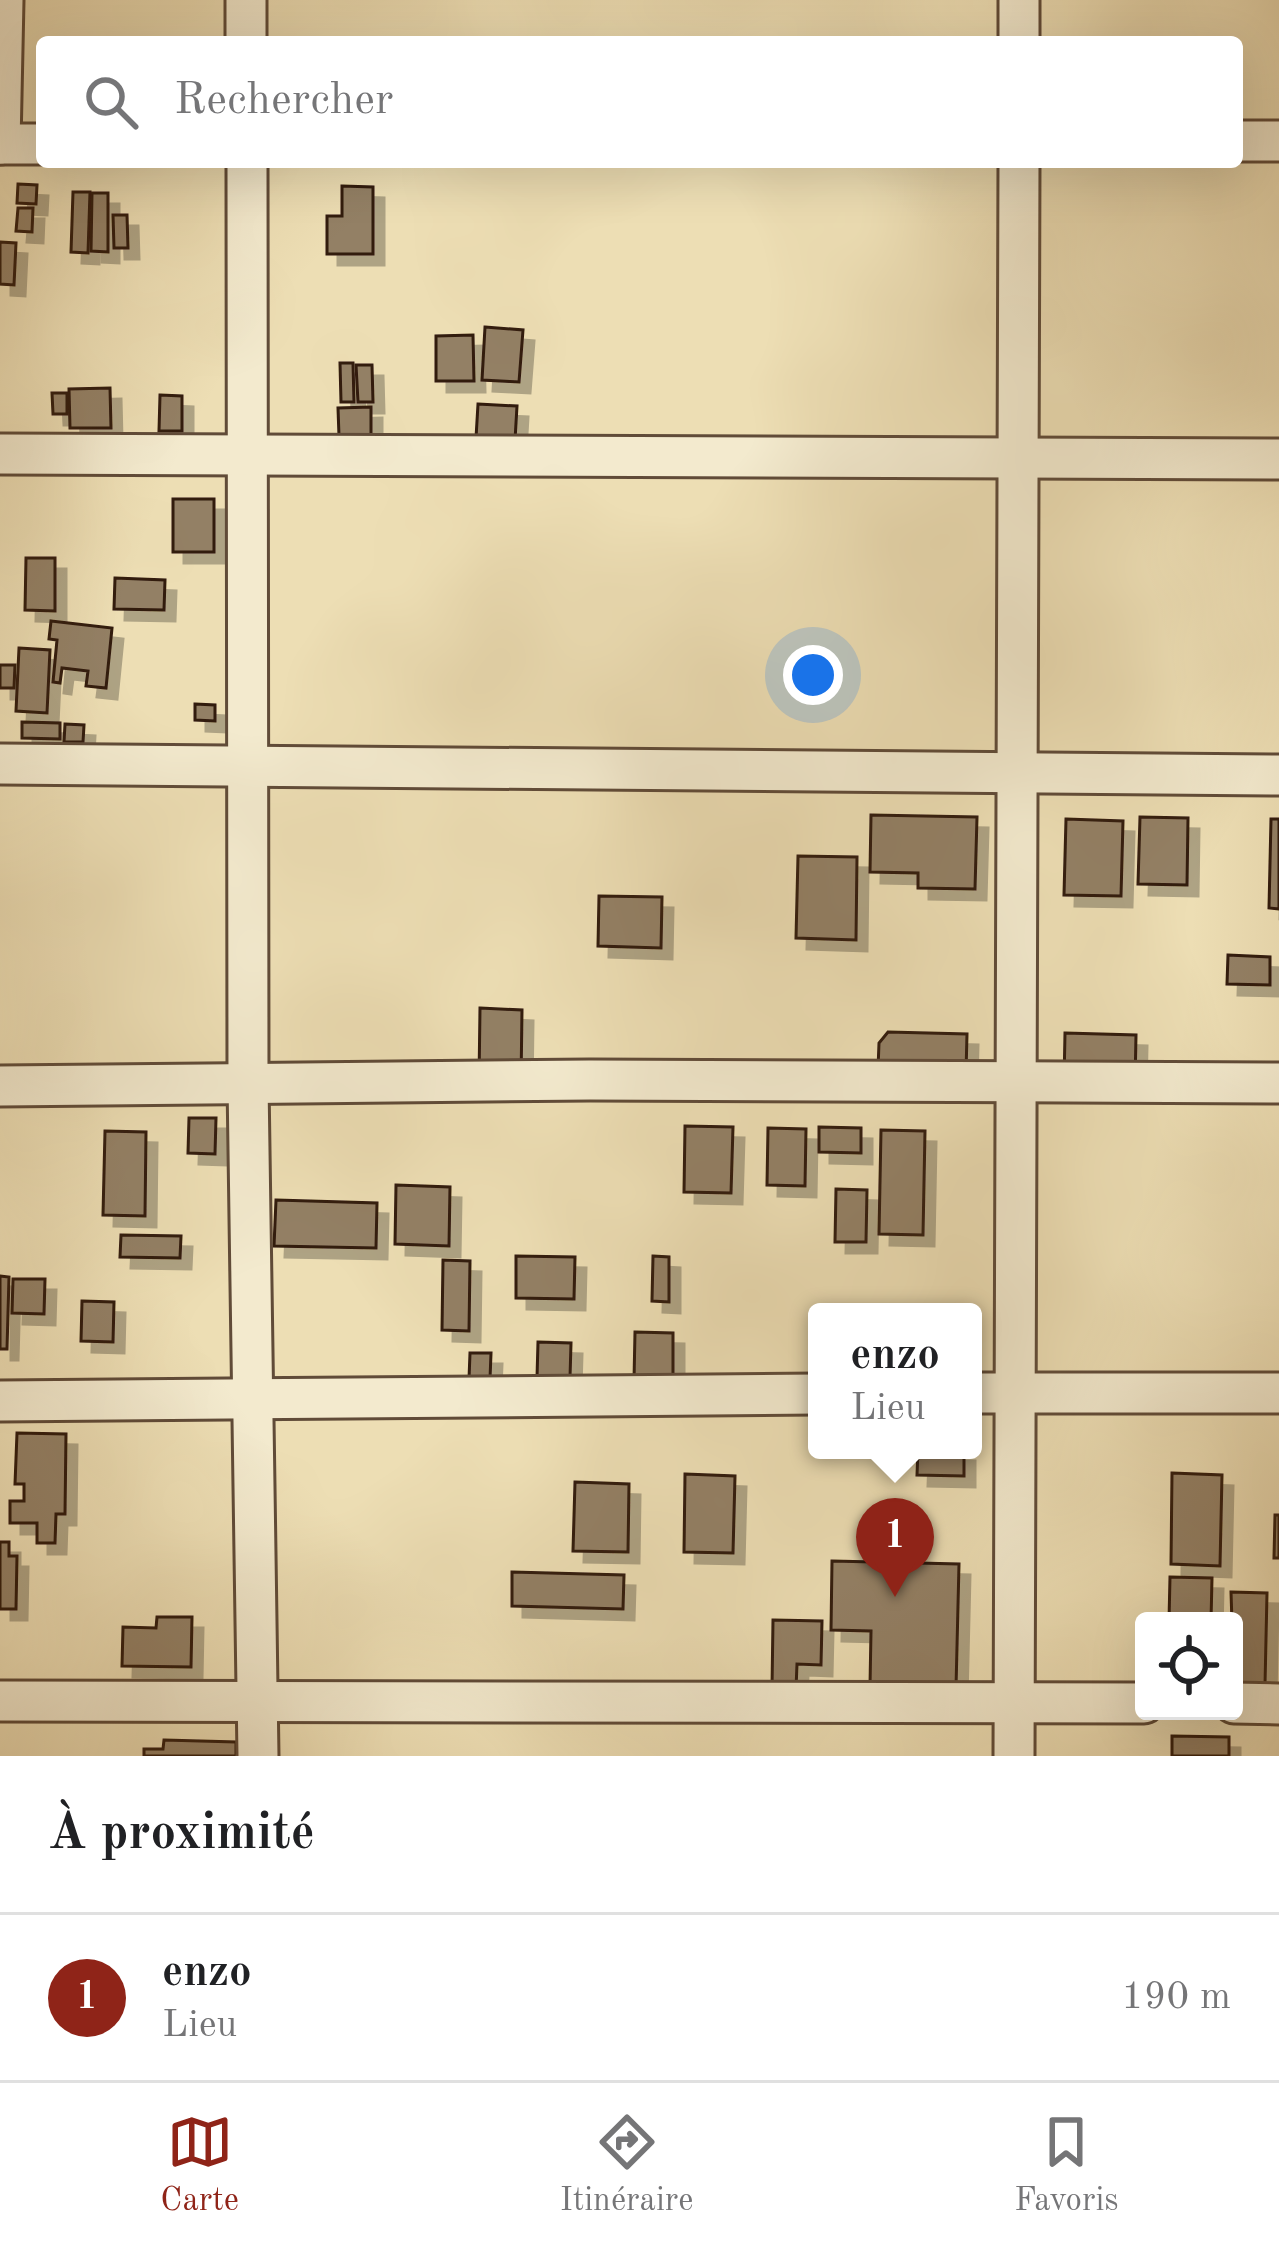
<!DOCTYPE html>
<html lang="fr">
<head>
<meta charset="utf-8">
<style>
	body { margin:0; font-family:"Old Standard TT",serif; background:#f6f6f6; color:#202124 }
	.controls { position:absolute; right:36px; bottom:36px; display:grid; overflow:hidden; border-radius:12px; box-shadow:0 12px 48px #0002 }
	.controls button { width:108px; height:108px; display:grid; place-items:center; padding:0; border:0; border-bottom:3px solid #e0e0e0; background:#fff; color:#202124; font:60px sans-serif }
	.you { position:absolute; left:813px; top:675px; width:42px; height:42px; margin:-30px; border:9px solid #fff; border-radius:50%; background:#1a73e8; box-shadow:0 0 0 18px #1a73e833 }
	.badge { display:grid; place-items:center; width:78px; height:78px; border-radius:50%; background:#8f2418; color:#fff; font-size:39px; font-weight:700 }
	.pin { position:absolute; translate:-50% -99px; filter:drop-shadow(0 3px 6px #0008) }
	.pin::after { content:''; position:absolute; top:63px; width:42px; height:36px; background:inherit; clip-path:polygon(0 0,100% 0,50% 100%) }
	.popup { position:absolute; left:808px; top:1303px; width:174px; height:156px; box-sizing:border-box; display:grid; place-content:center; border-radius:12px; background:#fff; filter:drop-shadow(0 3px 9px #0005); font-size:39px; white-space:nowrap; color:#757577 }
	.popup b { font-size:45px; color:#202124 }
	.popup::after { content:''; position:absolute; left:50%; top:100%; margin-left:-24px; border:24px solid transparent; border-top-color:#fff }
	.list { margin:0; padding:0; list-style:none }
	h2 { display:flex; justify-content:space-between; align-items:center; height:156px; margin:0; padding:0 48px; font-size:51px }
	h2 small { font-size:39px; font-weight:400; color:#757577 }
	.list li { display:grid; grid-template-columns:78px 1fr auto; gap:36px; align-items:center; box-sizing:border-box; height:168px; padding:0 48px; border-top:3px solid #e0e0e0 }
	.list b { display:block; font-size:45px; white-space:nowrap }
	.list p { margin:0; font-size:39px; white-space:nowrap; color:#757577 }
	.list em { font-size:39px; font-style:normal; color:#757577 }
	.icon { flex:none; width:66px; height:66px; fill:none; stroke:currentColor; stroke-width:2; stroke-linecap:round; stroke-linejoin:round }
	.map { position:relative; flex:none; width:1279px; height:1756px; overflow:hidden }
	.search { position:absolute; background:#fff; box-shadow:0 12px 48px #0002; left:36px; right:36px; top:36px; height:132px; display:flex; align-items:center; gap:30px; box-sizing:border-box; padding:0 42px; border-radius:12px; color:#757577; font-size:45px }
	.sheet { height:324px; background:#fff }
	nav { display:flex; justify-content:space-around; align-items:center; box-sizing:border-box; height:168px; border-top:3px solid #e0e0e0; background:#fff; font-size:33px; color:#757577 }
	nav a { display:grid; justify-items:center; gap:6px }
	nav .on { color:#8f2418 }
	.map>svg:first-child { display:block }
	.building { fill:#938065; stroke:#311a0f; stroke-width:3; filter:url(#shadow) }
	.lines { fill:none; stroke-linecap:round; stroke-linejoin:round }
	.street-casing { stroke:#604b38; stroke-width:45 }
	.street { stroke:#f3eace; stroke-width:39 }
</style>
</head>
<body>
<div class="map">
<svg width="1279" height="1756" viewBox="0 0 1279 1756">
	<defs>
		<filter id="shadow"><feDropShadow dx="11" dy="11" stdDeviation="0" flood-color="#0004"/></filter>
	</defs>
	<rect width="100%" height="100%" fill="#eddeb4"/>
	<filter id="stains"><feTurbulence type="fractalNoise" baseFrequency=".00167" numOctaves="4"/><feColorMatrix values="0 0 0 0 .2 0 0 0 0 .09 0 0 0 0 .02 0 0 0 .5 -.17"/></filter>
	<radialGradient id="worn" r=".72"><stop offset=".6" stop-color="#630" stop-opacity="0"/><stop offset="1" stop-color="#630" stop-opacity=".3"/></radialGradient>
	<g class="building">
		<polygon points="18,184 37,185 36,204 17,203"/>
		<polygon points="342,186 373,187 373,254 327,254 327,216 342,216"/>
		<polygon points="73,192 90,192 88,253 71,252"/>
		<polygon points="92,193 108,193 108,252 91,251"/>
		<polygon points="18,208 33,208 32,232 16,231"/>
		<polygon points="113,215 127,215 128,248 114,248"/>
		<polygon points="0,242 16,243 14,285 0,284"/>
		<polygon points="485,327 523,330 519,382 482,380"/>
		<polygon points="473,335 474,381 436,381 436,336"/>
		<polygon points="340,363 353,363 354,402 341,402"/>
		<polygon points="356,365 372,365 373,402 358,402"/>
		<polygon points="110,388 111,428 70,428 69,389"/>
		<polygon points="52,393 67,393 67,414 53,414"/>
		<polygon points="160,395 182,396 182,431 159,431"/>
		<polygon points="478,404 517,406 515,440 476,438"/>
		<polygon points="371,407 371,435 339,436 338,408"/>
		<rect x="173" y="499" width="41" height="53"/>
		<polygon points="26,558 55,558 55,611 25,610"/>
		<polygon points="115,578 165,580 164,610 114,609"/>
		<polygon points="51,621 112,628 106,688 86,686 88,671 62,668 60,683 53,682 57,640 49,639"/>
		<polygon points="19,648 50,650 47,713 16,711"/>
		<polygon points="0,665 15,665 14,688 0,688"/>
		<polygon points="195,704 215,705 215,721 195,720"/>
		<polygon points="22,722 60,723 60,739 22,738"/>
		<polygon points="65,724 84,725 83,742 64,742"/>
		<polygon points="871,815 977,817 975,889 918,888 918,873 870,872"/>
		<polygon points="1140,817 1188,818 1187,885 1138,884"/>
		<polygon points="1066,819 1123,821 1121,896 1064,895"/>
		<polygon points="1271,819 1279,819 1279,909 1269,908"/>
		<polygon points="798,856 857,857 856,940 796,938"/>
		<polygon points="599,896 662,897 661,948 598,946"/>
		<polygon points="1228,955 1270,957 1270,985 1227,984"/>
		<polygon points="480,1008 522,1010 521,1082 479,1081"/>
		<polygon points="888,1032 967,1034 966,1072 878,1069 879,1043"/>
		<polygon points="1065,1033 1136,1035 1135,1085 1064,1083"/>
		<polygon points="189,1118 216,1118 215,1154 188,1153"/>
		<polygon points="685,1126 733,1127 731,1193 684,1192"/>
		<polygon points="819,1127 861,1128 861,1153 819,1152"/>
		<polygon points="768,1128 806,1129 805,1186 767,1185"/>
		<polygon points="881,1130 925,1131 923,1235 879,1234"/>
		<polygon points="105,1131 146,1132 145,1216 103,1215"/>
		<polygon points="396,1185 450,1187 449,1246 395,1244"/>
		<polygon points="836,1189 867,1190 866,1242 835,1242"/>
		<polygon points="276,1200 377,1203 376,1248 274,1246"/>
		<polygon points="121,1235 181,1236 180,1258 120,1257"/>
		<polygon points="516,1256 575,1257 574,1299 516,1298"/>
		<polygon points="653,1256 669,1257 669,1302 652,1301"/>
		<polygon points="443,1260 470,1261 469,1331 442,1330"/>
		<polygon points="0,1276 9,1277 7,1349 0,1349"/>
		<polygon points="13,1279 45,1279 44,1314 12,1313"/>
		<polygon points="82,1301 114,1302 113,1342 81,1341"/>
		<polygon points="635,1332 673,1333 673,1381 634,1380"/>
		<polygon points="538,1342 571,1343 570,1378 537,1378"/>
		<polygon points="470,1353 491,1353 490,1379 469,1379"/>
		<polygon points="17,1433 66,1434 65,1514 56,1514 55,1543 37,1543 37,1523 10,1523 10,1501 24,1501 24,1484 15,1484"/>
		<polygon points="918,1450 964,1450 964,1476 917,1475"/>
		<polygon points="1172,1473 1222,1475 1220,1566 1171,1564"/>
		<polygon points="685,1474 735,1476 733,1553 684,1552"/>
		<polygon points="575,1482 629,1484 628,1552 573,1551"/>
		<polygon points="1275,1515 1279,1515 1279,1558 1274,1558"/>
		<polygon points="0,1542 9,1542 9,1556 17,1556 16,1609 0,1609"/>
		<polygon points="832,1561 959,1564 956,1688 870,1686 871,1631 831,1630"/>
		<polygon points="512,1572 624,1575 623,1609 512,1606"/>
		<polygon points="1170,1577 1212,1578 1211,1621 1169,1621"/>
		<polygon points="1231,1592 1267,1593 1265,1685 1234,1685"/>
		<polygon points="157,1617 192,1617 191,1667 122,1666 123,1627 156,1628"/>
		<polygon points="773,1620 822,1621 821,1665 797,1664 796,1689 772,1688"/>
		<polygon points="1172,1736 1229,1737 1229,1756 1172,1756"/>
		<polygon points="164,1740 236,1742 236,1756 144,1756 144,1749 163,1749"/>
	</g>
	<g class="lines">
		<defs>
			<g id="street">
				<polyline points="246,0 246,42"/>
				<polyline points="1019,42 1019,0"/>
				<polyline points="1237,141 1279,141"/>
				<polyline points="0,144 3,0"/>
				<polyline points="0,144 42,144"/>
				<polyline points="247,162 248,1083 258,1756"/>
				<polyline points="0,454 1279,459"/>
				<polyline points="0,764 1279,775"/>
				<polyline points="0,1086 590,1080 1279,1083"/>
				<polyline points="973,1393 1279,1393"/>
				<polyline points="0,1401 817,1394"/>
				<polyline points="0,1701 1144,1703"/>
				<polyline points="1234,1703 1279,1704"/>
				<polyline points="1014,1756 1019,162"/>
			</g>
		</defs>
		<use href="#street" class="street-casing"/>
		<use href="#street" class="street"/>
	</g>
	<rect width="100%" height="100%" filter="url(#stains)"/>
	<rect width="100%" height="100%" fill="url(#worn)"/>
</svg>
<div class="controls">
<button><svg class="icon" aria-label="locate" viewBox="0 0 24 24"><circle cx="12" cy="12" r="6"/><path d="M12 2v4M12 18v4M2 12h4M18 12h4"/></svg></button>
</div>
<div class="you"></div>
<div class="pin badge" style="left:895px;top:1597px">1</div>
<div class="popup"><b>enzo</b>Lieu</div>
<div class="search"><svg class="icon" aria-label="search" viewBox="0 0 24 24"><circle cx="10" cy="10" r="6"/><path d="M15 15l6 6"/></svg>Rechercher</div>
</div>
<section class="sheet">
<h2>À proximité<small></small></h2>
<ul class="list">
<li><span class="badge">1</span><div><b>enzo</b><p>Lieu</p></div><em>190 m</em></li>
</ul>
</section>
<nav>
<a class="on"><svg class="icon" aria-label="map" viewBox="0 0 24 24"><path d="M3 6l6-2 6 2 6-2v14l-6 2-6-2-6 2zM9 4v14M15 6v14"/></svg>Carte</a>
<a><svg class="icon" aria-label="directions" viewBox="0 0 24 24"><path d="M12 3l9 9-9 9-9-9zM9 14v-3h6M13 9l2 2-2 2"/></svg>Itinéraire</a>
<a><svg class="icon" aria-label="saved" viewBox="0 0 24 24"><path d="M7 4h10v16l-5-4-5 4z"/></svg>Favoris</a>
</nav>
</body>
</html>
